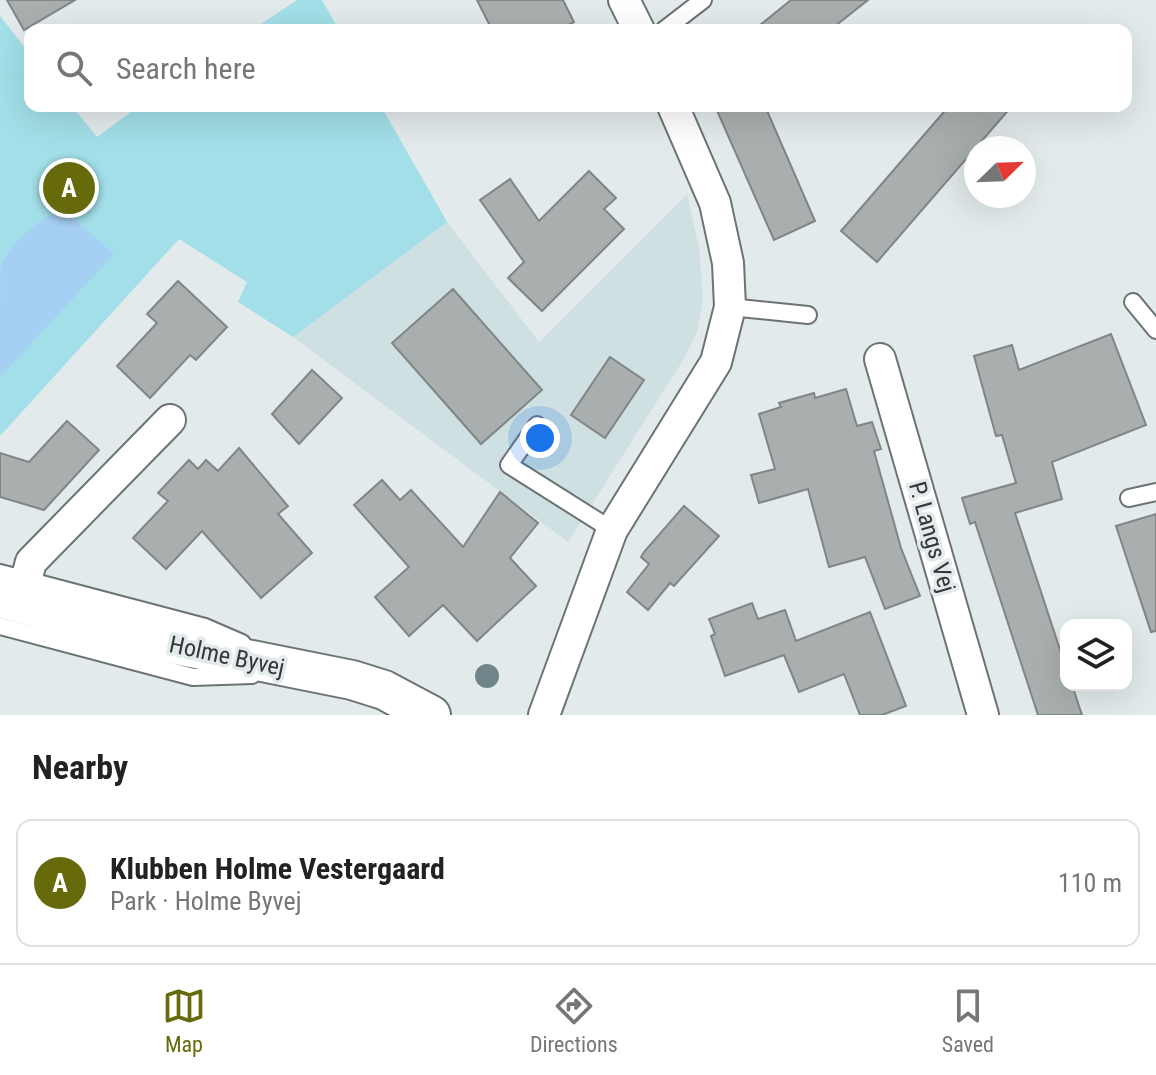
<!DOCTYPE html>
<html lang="en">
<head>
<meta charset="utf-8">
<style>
	body { margin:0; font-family:"Roboto Condensed",sans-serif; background:#f2f2f2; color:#222 }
	.controls { position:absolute; right:24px; bottom:24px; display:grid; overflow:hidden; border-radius:16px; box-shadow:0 8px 32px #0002 }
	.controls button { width:72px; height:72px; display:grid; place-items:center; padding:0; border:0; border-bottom:2px solid #e0e0e0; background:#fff; color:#222; font:40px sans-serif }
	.compass { position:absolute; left:964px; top:136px; width:72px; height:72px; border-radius:50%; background:#fff; box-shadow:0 8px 32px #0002; rotate:67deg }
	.you { position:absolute; left:540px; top:438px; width:28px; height:28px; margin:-20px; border:6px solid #fff; border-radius:50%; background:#1a73e8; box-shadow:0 0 0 12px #1a73e833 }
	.badge { display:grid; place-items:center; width:52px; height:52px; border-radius:50%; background:#666a0a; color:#fff; font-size:26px; font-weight:700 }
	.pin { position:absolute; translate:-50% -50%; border:4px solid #fff; box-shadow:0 2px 8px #0006 }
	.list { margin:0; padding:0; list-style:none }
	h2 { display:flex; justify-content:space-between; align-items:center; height:104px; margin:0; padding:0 32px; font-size:34px }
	h2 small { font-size:26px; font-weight:400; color:#767676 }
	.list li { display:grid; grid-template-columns:52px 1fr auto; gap:24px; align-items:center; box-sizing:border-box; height:128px; margin:0 16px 16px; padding:0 16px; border:2px solid #e0e0e0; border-radius:16px }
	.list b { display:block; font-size:30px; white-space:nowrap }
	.list p { margin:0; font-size:26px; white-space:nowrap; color:#767676 }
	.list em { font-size:26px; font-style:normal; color:#767676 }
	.icon { flex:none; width:44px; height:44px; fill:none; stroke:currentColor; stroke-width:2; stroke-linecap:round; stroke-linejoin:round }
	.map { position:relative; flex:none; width:1156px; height:715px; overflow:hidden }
	.search { position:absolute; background:#fff; box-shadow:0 8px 32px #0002; left:24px; right:24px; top:24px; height:88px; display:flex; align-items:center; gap:20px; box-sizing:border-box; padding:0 28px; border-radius:16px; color:#767676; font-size:30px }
	.sheet { height:248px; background:#fff }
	nav { display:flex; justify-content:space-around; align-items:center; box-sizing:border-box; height:112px; border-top:2px solid #e0e0e0; background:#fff; font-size:22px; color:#767676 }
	nav a { display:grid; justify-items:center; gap:4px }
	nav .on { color:#666a0a }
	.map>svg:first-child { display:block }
	.built { fill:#cfe0e2 }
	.green { fill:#a2dfe8 }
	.water { fill:#a6cff4 }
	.building { fill:#a9afaf; stroke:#808685; stroke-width:2 }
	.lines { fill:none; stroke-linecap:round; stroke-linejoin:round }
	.service-casing { stroke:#6c7374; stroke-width:20 }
	.minor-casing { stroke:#6c7374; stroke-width:34 }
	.tertiary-casing { stroke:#6c7374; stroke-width:42 }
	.service { stroke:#fff; stroke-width:16 }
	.minor { stroke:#fff; stroke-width:30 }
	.tertiary { stroke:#fff; stroke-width:38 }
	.tree { fill:#708589 }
	.labels { text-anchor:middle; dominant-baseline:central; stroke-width:7; stroke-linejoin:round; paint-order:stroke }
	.street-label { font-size:24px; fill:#343637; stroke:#e3eaec }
</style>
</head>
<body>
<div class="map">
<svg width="1156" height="715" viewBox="0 0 1156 715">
	<rect width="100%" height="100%" fill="#e3eaec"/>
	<polygon class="built" points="687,194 699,247 703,300 697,332 682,362 568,542 293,337 447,222 539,342"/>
	<g class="green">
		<polygon points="297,0 322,0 339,30 252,30"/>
		<polygon points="0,16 30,54 30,106 72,106 97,137 139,106 381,106 447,222 293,337 238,302 247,282 179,239 0,436"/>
	</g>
	<path class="water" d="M60,211l6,1 48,42 -114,123c0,-19 0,-100 1,-112 9,-21 38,-47 59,-54z"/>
	<g class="building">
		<polygon points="7,0 75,0 24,30"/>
		<polygon points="477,0 563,0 574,22 559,30 492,30"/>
		<polygon points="791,0 868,0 830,30 754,30"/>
		<polygon points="715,106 765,106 815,221 774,240"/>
		<polygon points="949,106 1012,106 877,262 841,231"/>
		<polygon points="589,171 616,198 604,209 624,229 542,311 508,278 524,262 480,200 510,179 539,221"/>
		<polygon points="178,281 227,327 196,360 190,355 150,398 117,366 157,323 147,314"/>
		<polygon points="453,289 542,390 481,444 392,343"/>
		<polygon points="1111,334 1146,425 1052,462 1062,499 1015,513 1066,668 1066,685 1072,685 1082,715 1038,715 975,522 970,524 962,498 1016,483 1002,435 996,436 974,356 1012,345 1019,370"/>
		<polygon points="610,357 644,380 605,438 571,415"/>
		<polygon points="312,370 342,398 299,444 272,414"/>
		<polygon points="846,389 857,426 872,422 881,449 874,451 901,548 920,596 885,609 865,557 829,567 808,489 759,503 751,475 775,469 759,414 781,407 779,403 814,393 815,398"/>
		<polygon points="67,421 99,450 44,510 0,497 0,453 29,462"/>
		<polygon points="239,448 288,506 278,514 312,553 261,598 202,531 166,569 133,538 168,501 158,493 189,460 198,469 206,460 218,471"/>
		<polygon points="382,480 400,500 411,490 463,547 500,492 538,523 510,558 536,586 477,641 443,605 409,636 375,597 409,567 354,505"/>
		<polygon points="684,506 719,536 674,586 670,583 648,610 627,592 649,564 641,557 644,552"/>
		<polygon points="1156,514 1156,631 1151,632 1116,526"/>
		<polygon points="752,603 758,619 785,610 796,641 870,612 906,706 882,715 860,715 844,674 799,692 784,655 725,676 711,636 715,634 709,619"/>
	</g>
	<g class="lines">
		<defs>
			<g id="service">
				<polyline points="664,30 703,0"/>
				<polyline points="1133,302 1156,330"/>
				<polyline points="730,307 808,315"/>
				<polyline points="537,425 509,465 612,530"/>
				<polyline points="1129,498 1156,492"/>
				<polyline points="0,573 205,627 242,643"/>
				<polyline points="0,626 193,677 252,675"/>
			</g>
			<g id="minor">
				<polyline points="624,0 639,30"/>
				<polyline points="880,359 983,715"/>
				<polyline points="20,603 31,562 170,420"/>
				<polyline points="544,715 612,530 716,362 730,307 728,263 715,203 673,106"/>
			</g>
			<polyline id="tertiary" points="0,598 152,640 352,680 384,690 431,715"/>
		</defs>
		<use href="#service" class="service-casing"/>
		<use href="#minor" class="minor-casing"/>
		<use href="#tertiary" class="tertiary-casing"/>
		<use href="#service" class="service"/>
		<use href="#minor" class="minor"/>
		<use href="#tertiary" class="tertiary"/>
	</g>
	<circle class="tree" cx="487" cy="676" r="12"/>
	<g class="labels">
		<g class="street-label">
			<text transform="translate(932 537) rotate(74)">P. Langs Vej</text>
			<text transform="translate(227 656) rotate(12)">Holme Byvej</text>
		</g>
	</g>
</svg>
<div class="controls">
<button><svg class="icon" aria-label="layers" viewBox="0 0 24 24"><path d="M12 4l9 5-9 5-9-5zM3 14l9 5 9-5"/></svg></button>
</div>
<svg class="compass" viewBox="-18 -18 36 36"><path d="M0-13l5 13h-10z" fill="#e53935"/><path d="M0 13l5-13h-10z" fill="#767676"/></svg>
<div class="you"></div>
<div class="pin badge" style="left:69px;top:188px">A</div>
<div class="search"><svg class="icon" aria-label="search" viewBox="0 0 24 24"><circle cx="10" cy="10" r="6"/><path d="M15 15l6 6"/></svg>Search here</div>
</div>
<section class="sheet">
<h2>Nearby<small></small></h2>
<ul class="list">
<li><span class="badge">A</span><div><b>Klubben Holme Vestergaard</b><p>Park · Holme Byvej</p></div><em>110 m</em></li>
</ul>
</section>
<nav>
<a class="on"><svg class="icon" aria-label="map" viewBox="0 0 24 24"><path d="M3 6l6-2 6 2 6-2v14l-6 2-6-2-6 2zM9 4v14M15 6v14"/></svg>Map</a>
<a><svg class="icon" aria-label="directions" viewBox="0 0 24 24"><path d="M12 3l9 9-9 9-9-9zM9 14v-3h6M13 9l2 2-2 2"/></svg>Directions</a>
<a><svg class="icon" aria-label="saved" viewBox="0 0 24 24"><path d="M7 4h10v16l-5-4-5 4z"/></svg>Saved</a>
</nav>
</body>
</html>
